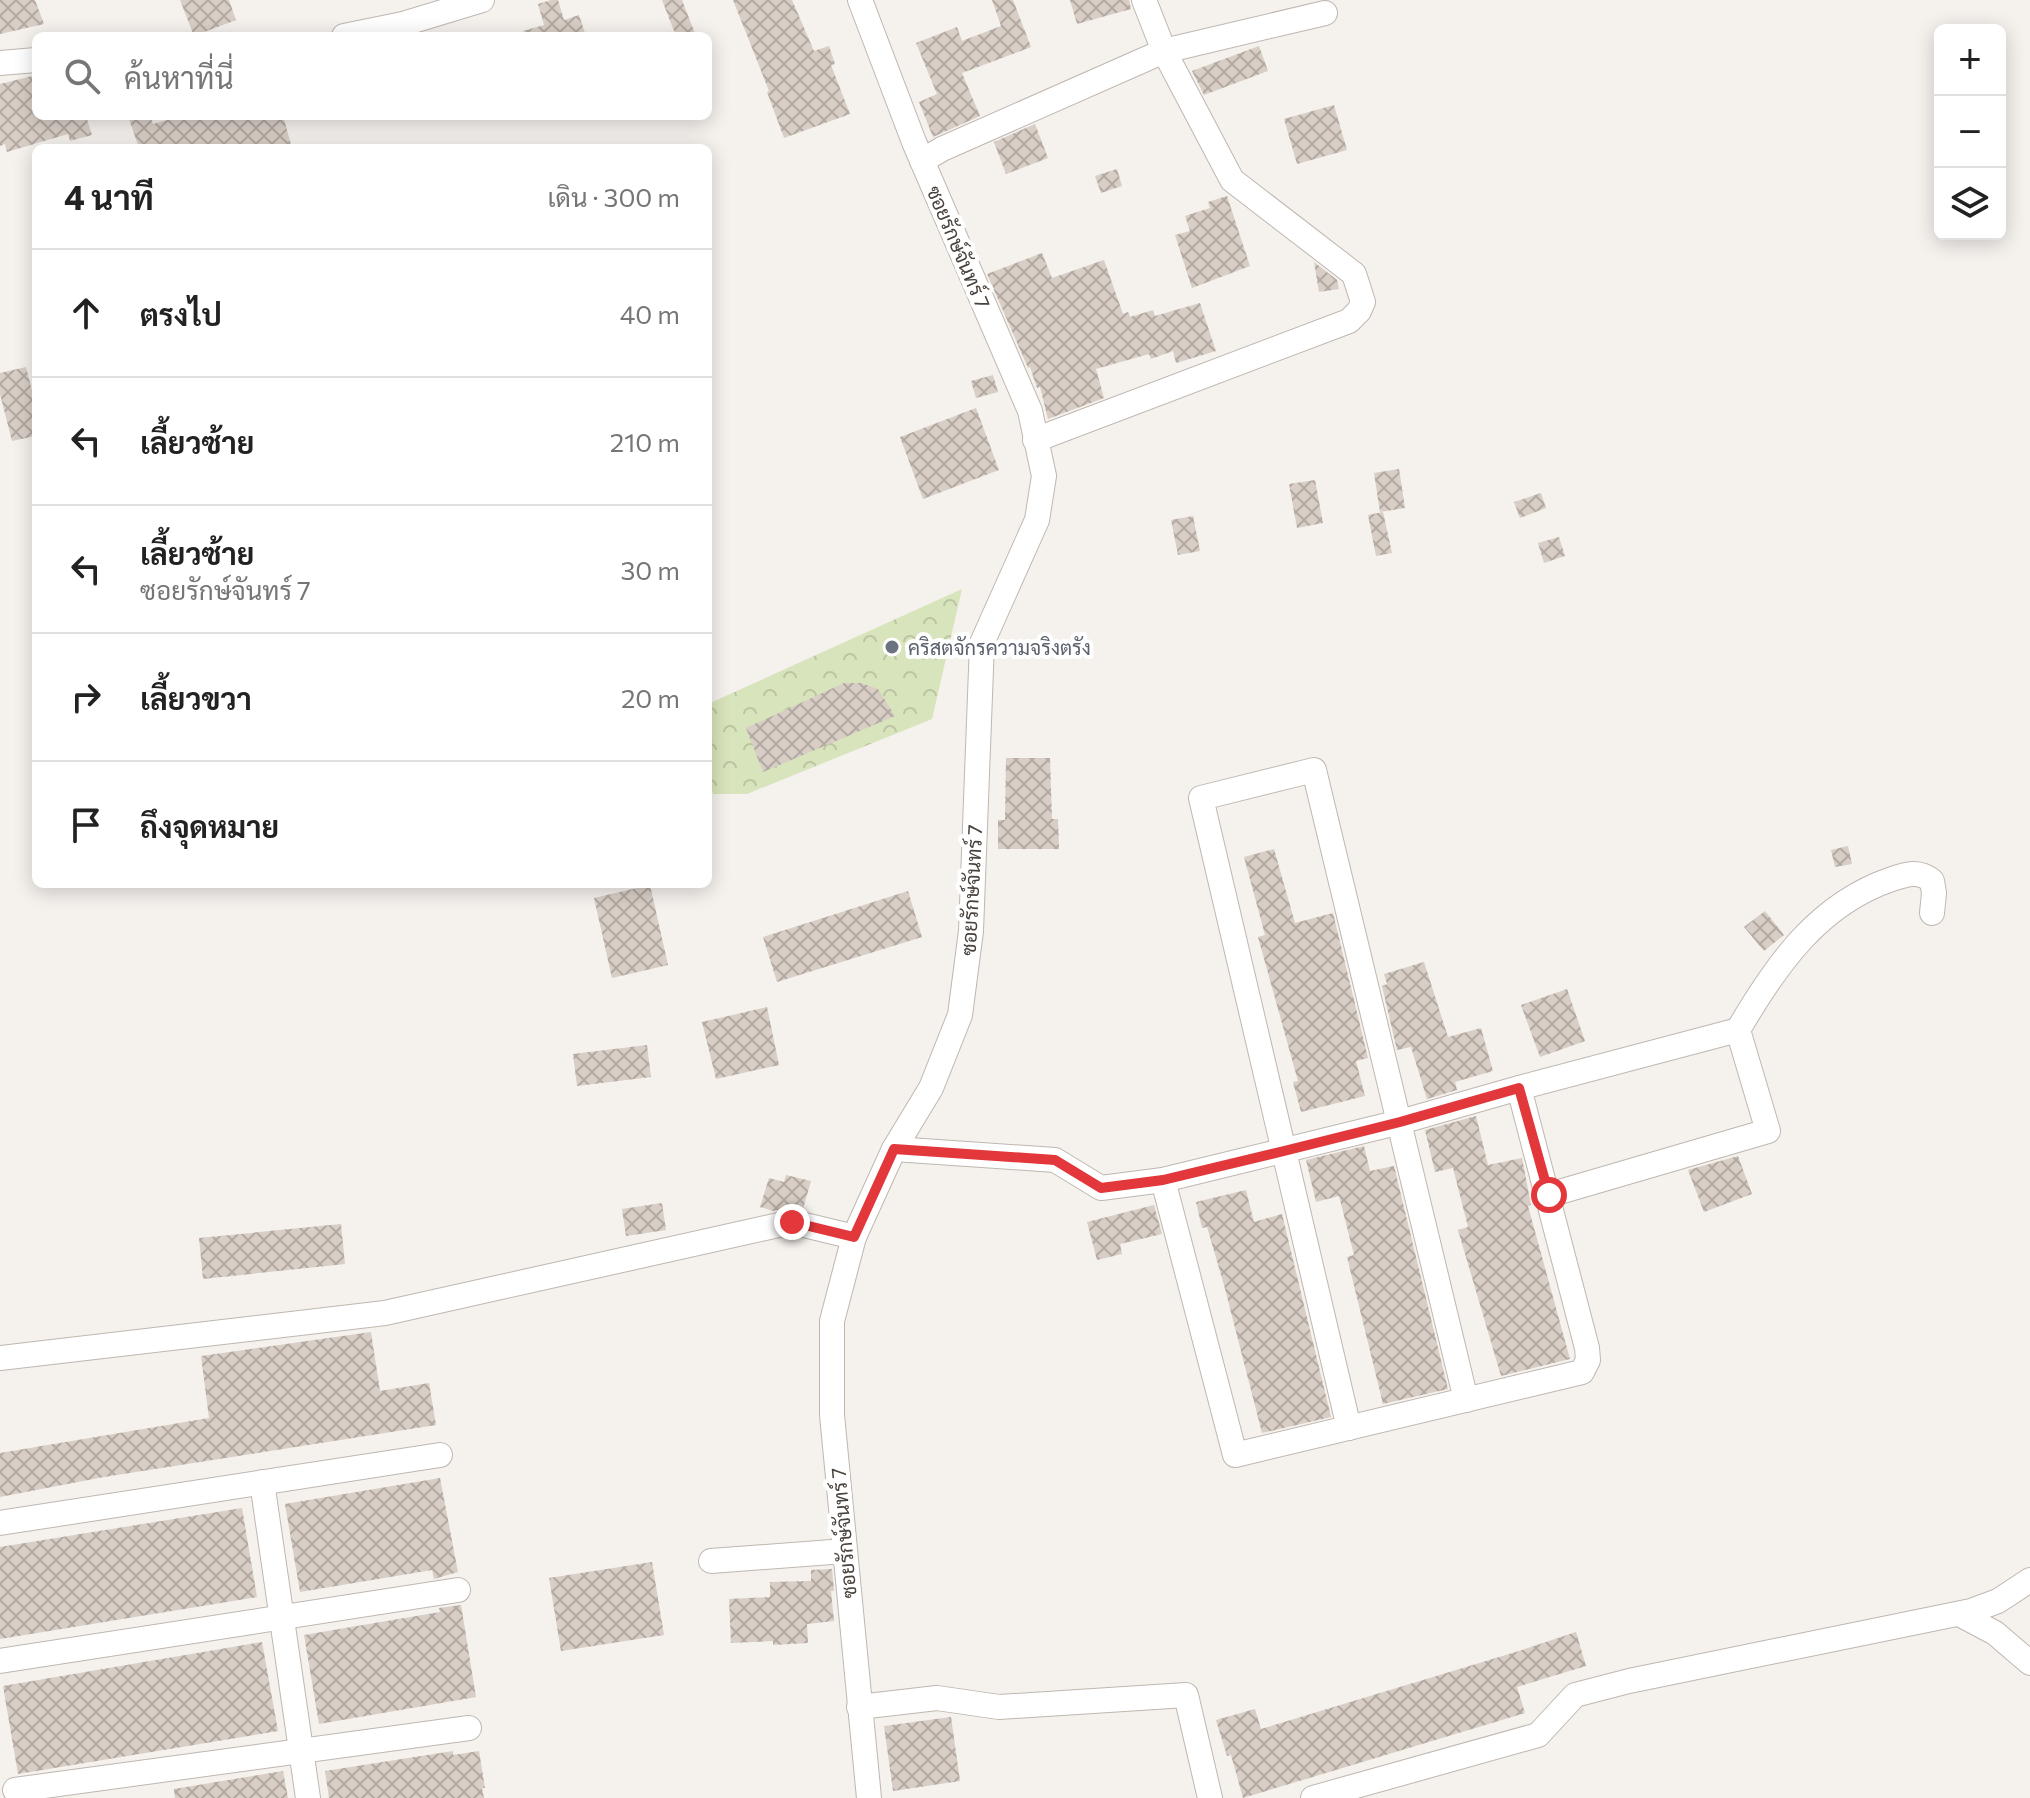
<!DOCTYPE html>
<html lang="th">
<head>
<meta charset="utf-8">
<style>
	body { margin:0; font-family:Commissioner,Sarabun,sans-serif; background:#f2f2f2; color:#222 }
	.controls { position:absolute; right:24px; top:24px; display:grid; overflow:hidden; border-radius:12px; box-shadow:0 4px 20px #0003 }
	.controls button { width:72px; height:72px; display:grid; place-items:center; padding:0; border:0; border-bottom:2px solid #e0e0e0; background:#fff; color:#222; font:40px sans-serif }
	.stop { position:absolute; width:24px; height:24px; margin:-18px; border:6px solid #e2373b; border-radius:50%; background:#fff }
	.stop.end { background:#e2373b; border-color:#fff; box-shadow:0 2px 8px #0008 }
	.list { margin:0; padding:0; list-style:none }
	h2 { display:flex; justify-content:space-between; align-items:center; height:104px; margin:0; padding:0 32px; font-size:34px }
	h2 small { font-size:26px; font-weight:400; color:#767676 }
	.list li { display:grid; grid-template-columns:52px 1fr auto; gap:24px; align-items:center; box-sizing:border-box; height:128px; padding:0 32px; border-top:2px solid #e0e0e0 }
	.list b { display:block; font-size:30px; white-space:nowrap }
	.list p { margin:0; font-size:26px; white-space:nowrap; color:#767676 }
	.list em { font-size:26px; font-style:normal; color:#767676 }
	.icon { flex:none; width:44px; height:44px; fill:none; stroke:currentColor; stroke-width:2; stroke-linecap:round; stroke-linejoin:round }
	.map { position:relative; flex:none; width:2030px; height:1798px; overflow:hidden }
	.search { position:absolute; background:#fff; box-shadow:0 4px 20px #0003; left:32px; top:32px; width:680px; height:88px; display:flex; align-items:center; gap:20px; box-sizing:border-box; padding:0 28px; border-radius:12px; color:#767676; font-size:30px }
	.panel { position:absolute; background:#fff; box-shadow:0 4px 20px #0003; left:32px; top:144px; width:680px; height:744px; border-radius:12px }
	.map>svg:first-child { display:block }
	.forest { fill:url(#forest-crowns) }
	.building { fill:url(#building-cross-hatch) }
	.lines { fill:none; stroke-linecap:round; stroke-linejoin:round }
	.street-casing { stroke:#bfb7b0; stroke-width:26 }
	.street { stroke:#fff; stroke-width:24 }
	.route { stroke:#e2373b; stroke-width:10 }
	.worship-dot { fill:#6b7280; stroke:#fff; stroke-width:3 }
	.labels { text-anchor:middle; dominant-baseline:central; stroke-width:8; stroke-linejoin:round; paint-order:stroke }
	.street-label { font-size:20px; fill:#49413b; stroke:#fff }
	.worship-label { font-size:20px; fill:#5b616d; stroke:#fff; text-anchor:start }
</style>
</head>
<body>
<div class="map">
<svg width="2030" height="1798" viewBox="0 0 2030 1798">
	<defs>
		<pattern id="forest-crowns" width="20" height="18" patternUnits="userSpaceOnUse" patternTransform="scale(2)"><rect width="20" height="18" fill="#d8e4bb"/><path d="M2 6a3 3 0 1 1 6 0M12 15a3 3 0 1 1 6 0" fill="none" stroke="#bbc5a2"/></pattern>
		<pattern id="building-cross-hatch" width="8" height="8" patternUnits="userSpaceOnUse" patternTransform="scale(2)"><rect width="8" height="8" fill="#d8cec6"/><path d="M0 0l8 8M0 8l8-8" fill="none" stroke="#b1a9a2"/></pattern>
	</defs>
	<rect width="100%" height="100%" fill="#f5f1ed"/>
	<polygon class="forest" points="962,589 932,719 747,794 713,794 708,775 708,704"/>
	<g class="building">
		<polygon points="0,0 35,0 44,24 0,34"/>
		<polygon points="180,0 229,0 236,20 194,36"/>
		<polygon points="551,0 558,0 564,20 579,15 586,36 524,36 523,31 544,25 538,4"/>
		<polygon points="662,0 682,0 696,36 676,36"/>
		<polygon points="733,0 792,0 814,51 829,46 835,64 831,65 850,114 784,138 767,92 769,91"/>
		<polygon points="992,0 1013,0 1031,47 962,73 980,116 933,137 919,102 937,94 916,43 957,27 962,41 1001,26"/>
		<polygon points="1070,0 1129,0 1131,9 1077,24"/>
		<polygon points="1259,46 1268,71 1204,95 1192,71"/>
		<polygon points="36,75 36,116 86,116 92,135 70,141 68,134 7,152 5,144 0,146 0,84"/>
		<polygon points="1334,105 1347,150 1297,164 1284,119"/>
		<polygon points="128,116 150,116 153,124 181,116 283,116 292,148 139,148"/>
		<polygon points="1035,124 1048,158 1006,174 994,142"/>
		<polygon points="1117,169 1122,186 1101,193 1095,176"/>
		<polygon points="1227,196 1250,266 1192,288 1175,235 1190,231 1185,216 1210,208 1208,202"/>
		<polygon points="1042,253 1052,278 1104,260 1123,314 1128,312 1130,317 1153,310 1155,316 1200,303 1216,351 1176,363 1173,351 1151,359 1149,354 1096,369 1104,398 1048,419 1040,387 1037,388 1030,367 1028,368 987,274"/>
		<polygon points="1314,262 1337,280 1339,289 1319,292"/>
		<polygon points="26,367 36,406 36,436 12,441 0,394 0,373"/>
		<polygon points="993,375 998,392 976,398 971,381"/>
		<polygon points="976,408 999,470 923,499 900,437"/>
		<polygon points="1399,469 1405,508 1380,512 1374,473"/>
		<polygon points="1315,480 1323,523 1297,528 1289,484"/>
		<polygon points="1541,493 1546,508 1520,518 1514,502"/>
		<polygon points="1383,512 1392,553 1376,556 1368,515"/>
		<polygon points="1193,516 1200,551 1178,555 1171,520"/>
		<polygon points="1559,537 1565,556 1544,563 1538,543"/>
		<polygon points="844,683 861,683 878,689 895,716 763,772 746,728"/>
		<polygon points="1006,758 1050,758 1052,819 1058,819 1059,849 998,849 998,820 1005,820"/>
		<polygon points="1848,846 1852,864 1835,867 1831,850"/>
		<polygon points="1274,849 1295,923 1333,913 1368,1058 1356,1061 1365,1096 1301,1112 1293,1082 1298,1081 1258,937 1265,935 1244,857"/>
		<polygon points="650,885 668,965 612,978 594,898"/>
		<polygon points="908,891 922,937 777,982 763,937"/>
		<polygon points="1765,911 1784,935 1764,951 1744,927"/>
		<polygon points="1424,962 1448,1037 1481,1028 1493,1071 1455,1082 1457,1090 1427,1099 1411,1047 1397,1050 1382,986 1387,984 1384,974"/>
		<polygon points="1567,989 1585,1041 1540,1057 1521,1005"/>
		<polygon points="767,1007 779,1065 716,1079 702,1022"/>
		<polygon points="647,1045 651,1077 577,1086 573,1054"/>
		<polygon points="1476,1116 1488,1165 1522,1158 1531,1205 1528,1206 1570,1359 1501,1376 1458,1230 1468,1227 1453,1168 1435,1172 1425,1130"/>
		<polygon points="1364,1146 1370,1171 1394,1166 1448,1389 1383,1404 1347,1257 1354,1255 1339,1196 1316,1202 1306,1160"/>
		<polygon points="1738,1156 1752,1194 1704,1212 1688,1170"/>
		<polygon points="786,1175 811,1181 803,1209 789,1207 773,1211 760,1207 769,1178 784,1182"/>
		<polygon points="1246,1190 1254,1222 1282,1214 1331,1417 1262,1433 1224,1285 1207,1227 1202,1228 1196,1202"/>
		<polygon points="662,1203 666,1230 626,1236 622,1209"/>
		<polygon points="1154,1205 1162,1234 1120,1244 1122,1254 1097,1260 1087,1222"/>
		<polygon points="341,1224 345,1264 203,1279 199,1238"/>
		<polygon points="371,1332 380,1391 429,1383 436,1425 104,1477 0,1497 0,1453 209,1418 201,1356"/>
		<polygon points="440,1478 458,1572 434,1579 432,1570 300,1592 285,1504"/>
		<polygon points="242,1508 257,1597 0,1639 0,1547"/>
		<polygon points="652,1562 664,1635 561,1651 549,1578"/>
		<polygon points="832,1569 834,1591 831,1591 834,1621 807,1624 808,1643 773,1645 773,1641 731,1643 729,1599 770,1597 770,1582 811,1581 811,1570"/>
		<polygon points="461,1605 476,1697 319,1724 304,1635 440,1612 439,1608"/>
		<polygon points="1576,1632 1586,1666 1517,1687 1525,1713 1243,1798 1231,1755 1227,1756 1216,1720 1255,1709 1261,1729 1519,1651"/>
		<polygon points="262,1642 278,1731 18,1774 3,1686"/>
		<polygon points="951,1717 960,1781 893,1791 884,1726"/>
		<polygon points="453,1751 453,1755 479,1751 485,1788 482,1788 484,1798 329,1798 325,1771"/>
		<polygon points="283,1771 288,1798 175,1798 174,1789"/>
	</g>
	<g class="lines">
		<defs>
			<g id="street">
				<polyline points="860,0 914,142 1030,411 1044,476 1037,520 982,643 971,931 960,1015 931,1088 894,1149 854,1237 832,1321 832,1415 869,1798"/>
				<polyline points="344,36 403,24 482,0"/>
				<polyline points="0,63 36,60"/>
				<polyline points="922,161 942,149 1164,51 1325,13"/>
				<polyline points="1035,440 1349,321 1359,311 1363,302 1354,274 1232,180 1164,51 1144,0"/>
				<path d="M894,1149l161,11 46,28 62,-8 237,-58 119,-34 219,-58c38,-65 80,-126 154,-151 15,-5 27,-9 40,2l2,12 -2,20"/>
				<polyline points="1163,1180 1235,1455 1582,1372 1588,1360 1587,1348 1519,1088"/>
				<polyline points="1549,1195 1768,1131 1738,1030"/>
				<polyline points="0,1358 385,1313 792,1222 854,1237"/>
				<polyline points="1349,1428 1201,798 1314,770 1466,1400"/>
				<polyline points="262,1482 308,1798"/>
				<polyline points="0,1523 440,1455"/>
				<polyline points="711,1561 845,1551"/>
				<polyline points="1959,1614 1995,1633 2030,1663"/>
				<polyline points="0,1661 458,1590"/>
				<polyline points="859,1707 937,1698 999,1707 1186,1695 1210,1798"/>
				<polyline points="15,1790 469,1728"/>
				<polyline points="1313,1798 1538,1735 1575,1695 1629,1681 1971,1611 1998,1601 2030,1580"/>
			</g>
		</defs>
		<use href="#street" class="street-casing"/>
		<use href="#street" class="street"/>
	</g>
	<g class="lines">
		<polyline class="route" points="792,1222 854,1237 894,1149 1055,1160 1101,1188 1163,1180 1284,1151 1400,1122 1519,1088 1549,1195"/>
	</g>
	<circle class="worship-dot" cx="892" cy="647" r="8"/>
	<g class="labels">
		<g class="street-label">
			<text transform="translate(959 247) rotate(67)">ซอยรักษ์จันทร์ 7</text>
			<text transform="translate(971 890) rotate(-87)">ซอยรักษ์จันทร์ 7</text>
			<text transform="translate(843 1533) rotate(-95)">ซอยรักษ์จันทร์ 7</text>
		</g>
		<g class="worship-label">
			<text x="908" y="647">คริสตจักรความจริงตรัง</text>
		</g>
	</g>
</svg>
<div class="controls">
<button>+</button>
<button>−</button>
<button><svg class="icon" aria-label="layers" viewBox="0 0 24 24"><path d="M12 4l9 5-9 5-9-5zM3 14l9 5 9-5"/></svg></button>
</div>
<div class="stop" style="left:1549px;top:1195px"></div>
<div class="stop end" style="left:792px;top:1222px"></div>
<div class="search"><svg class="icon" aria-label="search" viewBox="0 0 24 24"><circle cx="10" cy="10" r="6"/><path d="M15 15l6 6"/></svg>ค้นหาที่นี่</div>
<section class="panel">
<h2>4 นาที<small>เดิน · 300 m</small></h2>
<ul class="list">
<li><svg class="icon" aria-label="ahead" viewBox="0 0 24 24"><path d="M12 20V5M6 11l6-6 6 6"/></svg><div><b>ตรงไป</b></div><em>40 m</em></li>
<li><svg class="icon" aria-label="left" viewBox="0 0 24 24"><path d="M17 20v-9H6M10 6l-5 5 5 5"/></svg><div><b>เลี้ยวซ้าย</b></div><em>210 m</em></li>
<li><svg class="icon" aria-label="left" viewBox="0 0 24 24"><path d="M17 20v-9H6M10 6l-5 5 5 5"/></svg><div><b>เลี้ยวซ้าย</b><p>ซอยรักษ์จันทร์ 7</p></div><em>30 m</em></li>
<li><svg class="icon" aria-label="right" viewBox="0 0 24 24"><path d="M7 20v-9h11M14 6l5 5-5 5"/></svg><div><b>เลี้ยวขวา</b></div><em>20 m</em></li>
<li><svg class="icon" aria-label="arrive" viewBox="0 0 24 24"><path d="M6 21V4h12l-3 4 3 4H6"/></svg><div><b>ถึงจุดหมาย</b></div></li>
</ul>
</section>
</div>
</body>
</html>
